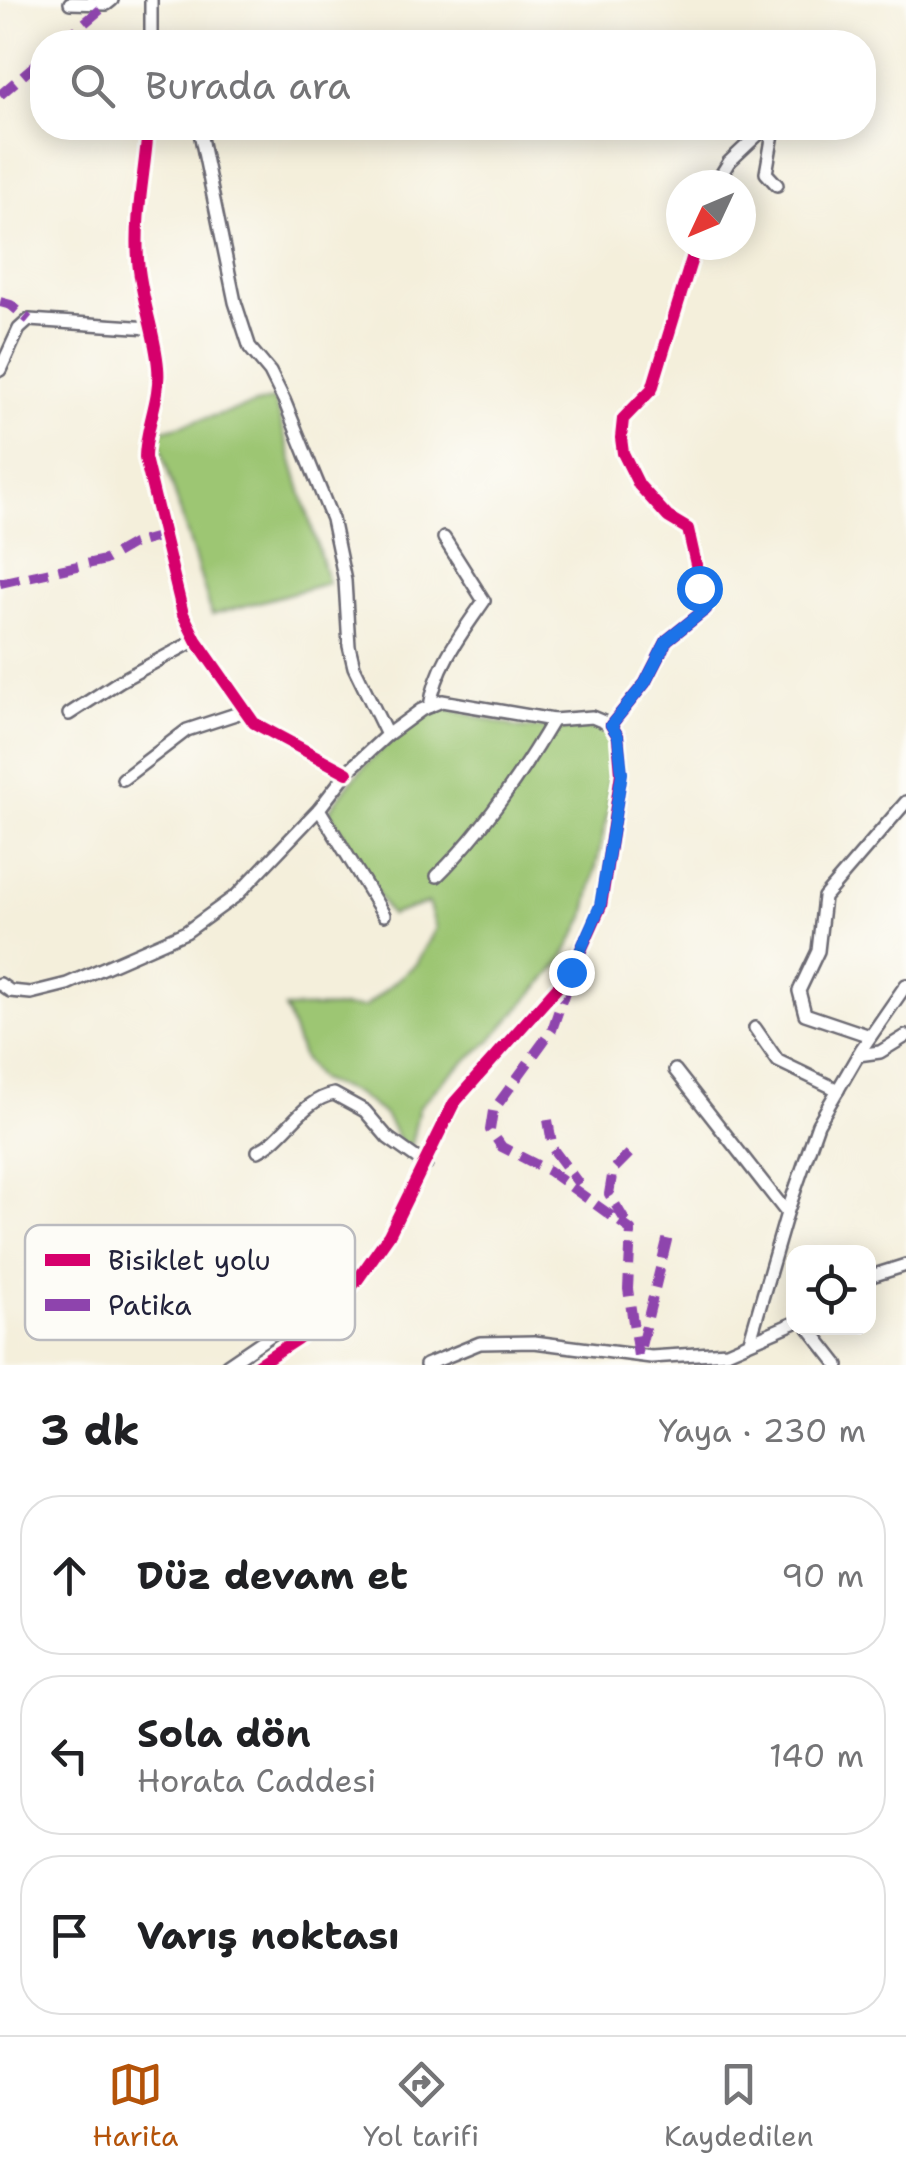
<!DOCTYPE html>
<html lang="tr">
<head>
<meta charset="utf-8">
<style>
	body { margin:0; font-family:"Shantell Sans",sans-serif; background:#f2f2f2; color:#202124 }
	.controls { position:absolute; right:30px; bottom:30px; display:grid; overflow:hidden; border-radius:20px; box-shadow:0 5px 25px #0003 }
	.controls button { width:90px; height:90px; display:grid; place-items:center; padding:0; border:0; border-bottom:2px solid #e0e0e0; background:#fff; color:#202124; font:50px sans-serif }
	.compass { position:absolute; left:666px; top:170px; width:90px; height:90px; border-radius:50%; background:#fff; box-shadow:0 5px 25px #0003; rotate:226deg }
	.stop { position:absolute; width:30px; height:30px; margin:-22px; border:8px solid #1a73e8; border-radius:50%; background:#fff }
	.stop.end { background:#1a73e8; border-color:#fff; box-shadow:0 2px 10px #0008 }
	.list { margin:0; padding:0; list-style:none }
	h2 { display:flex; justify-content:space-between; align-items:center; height:130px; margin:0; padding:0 40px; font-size:42px }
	h2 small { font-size:32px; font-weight:400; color:#757577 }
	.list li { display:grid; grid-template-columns:65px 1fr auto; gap:30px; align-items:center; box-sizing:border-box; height:160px; margin:0 20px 20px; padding:0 20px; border:2px solid #e0e0e0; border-radius:40px }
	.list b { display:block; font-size:38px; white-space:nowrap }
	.list p { margin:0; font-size:32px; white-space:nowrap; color:#757577 }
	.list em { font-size:32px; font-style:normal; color:#757577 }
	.icon { flex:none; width:55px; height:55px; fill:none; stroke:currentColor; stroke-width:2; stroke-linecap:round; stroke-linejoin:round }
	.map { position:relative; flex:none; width:906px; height:1365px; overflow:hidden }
	.search { position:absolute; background:#fff; box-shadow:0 5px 25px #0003; left:30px; right:30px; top:30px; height:110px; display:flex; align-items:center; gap:25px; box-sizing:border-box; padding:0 35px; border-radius:40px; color:#757577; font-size:38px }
	.sheet { height:670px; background:#fff }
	nav { display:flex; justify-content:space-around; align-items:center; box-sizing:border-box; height:140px; border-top:2px solid #e0e0e0; background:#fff; font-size:28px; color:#757577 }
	nav a { display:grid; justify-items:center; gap:5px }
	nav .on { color:#b45309 }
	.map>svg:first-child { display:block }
	.green { fill:#9dc673; stroke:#607457; stroke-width:2.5 }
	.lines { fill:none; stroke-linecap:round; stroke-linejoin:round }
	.street-casing { stroke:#6c6a73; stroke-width:16 }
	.street { stroke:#fff; stroke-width:11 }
	.quiet { stroke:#8e44ad; stroke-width:10; stroke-dasharray:20 10; stroke-linecap:butt }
	.cycleway-casing { stroke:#fdfcf7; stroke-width:19 }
	.cycleway { stroke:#d6006c; stroke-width:12 }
	.route { stroke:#1a73e8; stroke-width:12 }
	.key { fill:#fdfcf7; stroke:#bbbbbf; stroke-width:2.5 }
	.key-label { font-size:28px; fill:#22223b }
</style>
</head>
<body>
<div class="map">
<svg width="906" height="1365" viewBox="0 0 906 1365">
	<rect width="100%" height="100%" fill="#fdfcf7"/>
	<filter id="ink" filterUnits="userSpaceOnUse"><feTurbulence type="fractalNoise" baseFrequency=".01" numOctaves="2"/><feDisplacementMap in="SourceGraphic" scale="20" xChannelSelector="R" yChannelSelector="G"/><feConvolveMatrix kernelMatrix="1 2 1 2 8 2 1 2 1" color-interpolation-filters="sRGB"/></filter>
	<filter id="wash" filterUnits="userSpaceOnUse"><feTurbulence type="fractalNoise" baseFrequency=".0048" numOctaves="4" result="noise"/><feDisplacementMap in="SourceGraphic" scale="40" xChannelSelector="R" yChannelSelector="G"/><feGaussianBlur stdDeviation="2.25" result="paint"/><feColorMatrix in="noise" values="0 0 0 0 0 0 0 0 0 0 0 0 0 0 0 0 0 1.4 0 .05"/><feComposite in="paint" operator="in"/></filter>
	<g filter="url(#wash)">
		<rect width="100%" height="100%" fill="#f4efdb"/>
		<g class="green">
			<polygon points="274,399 328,583 212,615 156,432"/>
			<path d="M446,708l73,20h45l27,-5 12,4 7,7 3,11 -5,14 1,48 -24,110 -24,45 -71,79 -41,34 -30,32 -8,38 -10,-2 -16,-28 -28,-21 -38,-14 -16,-21 -18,-51 80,-1 51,-43 20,-36 -8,-25 -38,12 -61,-104c24,-36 74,-91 117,-103z"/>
		</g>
	</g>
	<g filter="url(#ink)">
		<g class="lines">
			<defs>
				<g id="street">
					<polyline points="70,3 107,4 112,0"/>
					<polyline points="151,42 151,0"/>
					<path d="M148,128c-3,44 -13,86 -10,131 2,37 17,72 20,108 3,32 -13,60 -13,91l38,156 13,26 58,83 93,50"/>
					<polyline points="199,128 235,302 250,348 270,372 284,400 332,519 345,581 349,646 354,667 387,735"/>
					<polyline points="774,128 766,173 777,185"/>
					<polyline points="715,185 729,162 765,128"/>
					<polyline points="0,370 19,329 29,320 150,328"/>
					<path d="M430,706c6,-40 31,-72 54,-105l-40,-63"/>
					<polyline points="69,714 120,681 196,640"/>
					<polyline points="611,725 645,683 667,640 706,609 688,529 668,517 639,485 623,453 621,438 623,419 652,389 696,245"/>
					<polyline points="123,779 187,730 245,711"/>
					<polyline points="319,809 384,915"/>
					<path d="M437,876c46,-45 83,-100 116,-156"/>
					<polyline points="0,984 10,991 31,993 67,984 186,932 237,895 319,809 349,770 387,735 421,710 442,701 553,720 592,717 611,725"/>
					<polyline points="755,1028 778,1061 838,1090"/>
					<polyline points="870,1036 805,1014 799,991 818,951 824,897 906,802"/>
					<polyline points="858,1055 880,1052 906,1036"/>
					<polyline points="675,1070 787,1213"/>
					<path d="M258,1151c29,-14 43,-51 76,-57l31,17 23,27 38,27"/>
					<polyline points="868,1277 906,1265"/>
					<polyline points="809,1328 838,1365"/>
					<polyline points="750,1340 787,1213 818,1124 861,1050 906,985"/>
					<polyline points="227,1365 323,1300"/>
					<polyline points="257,1365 297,1339 334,1307 358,1279 389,1235 454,1103 571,972 601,906 621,773 618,736 611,725"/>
					<polyline points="426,1365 480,1343 534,1342 651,1357 727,1352 794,1323"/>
				</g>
			</defs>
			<use href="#street" class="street-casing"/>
			<use href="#street" class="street"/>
			<g class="quiet">
				<polyline points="62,42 107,4"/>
				<polyline points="0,95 42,59"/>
				<polyline points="0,302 11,305 29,320"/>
				<polyline points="0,583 105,560 133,544 162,536"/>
				<polyline points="568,983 552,1030 493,1111 490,1130 502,1147 549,1171 631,1230 628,1289 638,1356"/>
				<polyline points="548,1120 553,1149 579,1184"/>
				<polyline points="626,1222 609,1194 613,1170 633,1150"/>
				<polyline points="641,1346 669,1232"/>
			</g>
			<defs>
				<g id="cycleway">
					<path d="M148,128c-3,44 -13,86 -10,131 2,37 17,72 20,108 3,32 -13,60 -13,91l38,156 13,26 58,83 93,50"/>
					<polyline points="257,1365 297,1339 334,1307 358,1279 389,1235 454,1103 571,972 601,906 621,773 618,736 611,725 645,683 667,640 706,609 688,529 668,517 639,485 623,453 621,438 623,419 652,389 696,245"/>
				</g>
			</defs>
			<use href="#cycleway" class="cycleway-casing"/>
			<use href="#cycleway" class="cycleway"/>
		</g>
	</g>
	<g class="lines" filter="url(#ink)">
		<polyline class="route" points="571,972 600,906 622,773 618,736 611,725 645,683 667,640 706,609 699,588"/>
	</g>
	<rect x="25" y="1225" width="330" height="115" rx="15" class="key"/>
	<rect x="45" y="1254" width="45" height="12" fill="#d6006c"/>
	<rect x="45" y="1299" width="45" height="12" fill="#8e44ad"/>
	<g class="key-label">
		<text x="108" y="1270">Bisiklet yolu</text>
		<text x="108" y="1315">Patika</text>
	</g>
</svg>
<div class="controls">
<button><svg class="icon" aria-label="locate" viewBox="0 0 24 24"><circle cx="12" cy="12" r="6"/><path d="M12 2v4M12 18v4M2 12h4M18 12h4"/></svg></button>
</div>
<svg class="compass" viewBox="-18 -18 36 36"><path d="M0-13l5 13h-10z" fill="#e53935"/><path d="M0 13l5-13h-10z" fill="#757577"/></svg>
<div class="stop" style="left:699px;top:588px"></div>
<div class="stop end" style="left:571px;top:972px"></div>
<div class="search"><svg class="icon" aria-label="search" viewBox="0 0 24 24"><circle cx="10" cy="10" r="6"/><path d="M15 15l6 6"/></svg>Burada ara</div>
</div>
<section class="sheet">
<h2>3 dk<small>Yaya · 230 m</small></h2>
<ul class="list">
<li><svg class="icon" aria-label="ahead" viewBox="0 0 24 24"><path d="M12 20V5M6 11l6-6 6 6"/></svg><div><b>Düz devam et</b></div><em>90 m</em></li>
<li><svg class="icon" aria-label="left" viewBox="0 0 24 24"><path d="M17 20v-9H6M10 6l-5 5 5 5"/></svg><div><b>Sola dön</b><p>Horata Caddesi</p></div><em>140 m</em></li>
<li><svg class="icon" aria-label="arrive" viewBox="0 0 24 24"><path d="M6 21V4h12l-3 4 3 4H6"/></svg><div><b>Varış noktası</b></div></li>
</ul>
</section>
<nav>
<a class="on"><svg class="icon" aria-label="map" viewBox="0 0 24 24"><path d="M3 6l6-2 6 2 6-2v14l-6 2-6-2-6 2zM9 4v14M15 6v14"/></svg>Harita</a>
<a><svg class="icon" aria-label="directions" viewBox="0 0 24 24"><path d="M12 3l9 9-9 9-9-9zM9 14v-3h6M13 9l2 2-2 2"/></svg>Yol tarifi</a>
<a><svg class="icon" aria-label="saved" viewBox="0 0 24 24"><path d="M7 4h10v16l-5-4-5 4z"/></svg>Kaydedilen</a>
</nav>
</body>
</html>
